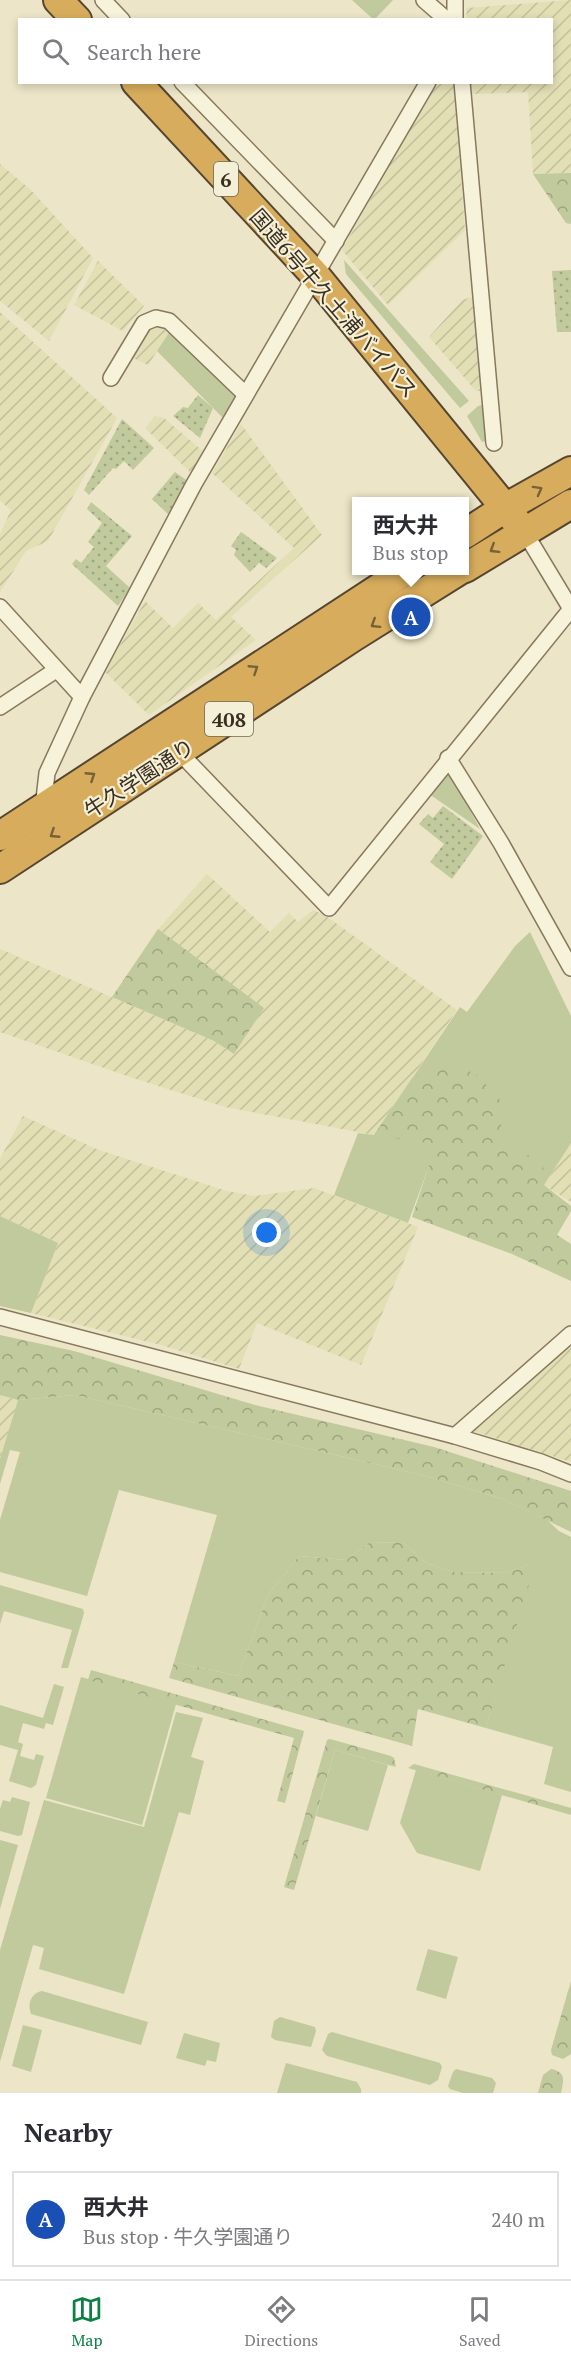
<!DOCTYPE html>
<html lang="en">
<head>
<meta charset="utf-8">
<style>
	body { margin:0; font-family:"PT Serif","Noto Sans JP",serif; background:#f7f7f7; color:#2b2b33 }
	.you { position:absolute; left:267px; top:1233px; width:21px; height:21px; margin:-15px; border:4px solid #fff; border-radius:50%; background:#1a73e8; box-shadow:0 0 0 9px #1a73e833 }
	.badge { display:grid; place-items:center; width:39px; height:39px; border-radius:50%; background:#0b8043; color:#fff; font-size:20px; font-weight:700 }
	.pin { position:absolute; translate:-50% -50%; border:3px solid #fff; box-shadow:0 2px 6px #0006 }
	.popup { position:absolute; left:352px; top:497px; width:117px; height:78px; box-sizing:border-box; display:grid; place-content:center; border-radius:0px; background:#fff; filter:drop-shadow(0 2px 4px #0005); font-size:20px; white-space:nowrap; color:#7c7c81 }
	.popup b { font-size:22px; color:#2b2b33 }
	.popup::after { content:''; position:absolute; left:50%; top:100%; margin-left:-12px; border:12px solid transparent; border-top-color:#fff }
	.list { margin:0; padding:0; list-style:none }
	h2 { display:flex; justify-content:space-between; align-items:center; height:78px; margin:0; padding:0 24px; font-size:26px }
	h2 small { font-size:20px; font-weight:400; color:#7c7c81 }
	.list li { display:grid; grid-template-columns:39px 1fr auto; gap:18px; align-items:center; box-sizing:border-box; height:96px; margin:0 12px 12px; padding:0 12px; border:2px solid #e1e1e2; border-radius:0px }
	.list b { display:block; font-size:22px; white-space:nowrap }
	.list p { margin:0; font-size:20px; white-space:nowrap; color:#7c7c81 }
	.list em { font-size:20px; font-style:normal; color:#7c7c81 }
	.icon { flex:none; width:33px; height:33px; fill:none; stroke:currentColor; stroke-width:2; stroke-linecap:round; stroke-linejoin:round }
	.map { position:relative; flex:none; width:571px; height:2093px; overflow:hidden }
	.search { position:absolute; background:#fff; box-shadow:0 3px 9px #0003; left:18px; right:18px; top:18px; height:66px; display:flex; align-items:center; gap:15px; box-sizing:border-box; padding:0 21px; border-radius:0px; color:#7c7c81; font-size:22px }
	.sheet { height:186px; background:#fff }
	nav { display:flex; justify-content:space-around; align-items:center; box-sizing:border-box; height:84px; border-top:2px solid #e1e1e2; background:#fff; font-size:16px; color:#7c7c81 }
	nav a { display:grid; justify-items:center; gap:3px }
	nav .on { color:#0b8043 }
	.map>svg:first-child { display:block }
	.farmland { fill:url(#farmland-furrows) }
	.grass { fill:#c0ca9c }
	.forest { fill:url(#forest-crowns) }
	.garden { fill:url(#garden-dots) }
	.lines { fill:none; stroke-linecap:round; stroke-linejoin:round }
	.street-casing { stroke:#88785d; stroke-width:18 }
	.highway-casing { stroke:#564631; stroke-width:32 }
	.street { stroke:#f7f2da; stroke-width:15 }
	.highway { stroke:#d7ad5d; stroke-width:28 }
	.oneway { stroke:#786138 }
	.labels { text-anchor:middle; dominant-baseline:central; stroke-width:4.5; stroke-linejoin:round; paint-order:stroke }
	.shield { fill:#f4efd7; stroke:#716857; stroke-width:1.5 }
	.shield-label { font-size:20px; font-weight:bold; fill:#392e20 }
	.street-label { font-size:21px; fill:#392e20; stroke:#f4efd7 }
</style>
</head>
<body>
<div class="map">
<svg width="571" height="2093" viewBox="0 0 571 2093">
	<defs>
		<pattern id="farmland-furrows" width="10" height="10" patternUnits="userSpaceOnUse" patternTransform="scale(1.5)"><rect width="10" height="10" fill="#e2dfb5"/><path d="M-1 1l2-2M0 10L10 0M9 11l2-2" fill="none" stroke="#c3c09b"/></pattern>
		<pattern id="forest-crowns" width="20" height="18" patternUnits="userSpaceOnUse" patternTransform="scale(1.5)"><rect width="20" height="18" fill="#c0ca9c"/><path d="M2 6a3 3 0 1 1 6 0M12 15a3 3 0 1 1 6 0" fill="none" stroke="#9da47f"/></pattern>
		<pattern id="garden-dots" width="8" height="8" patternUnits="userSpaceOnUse" patternTransform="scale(1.5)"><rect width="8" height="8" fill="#c0ca9c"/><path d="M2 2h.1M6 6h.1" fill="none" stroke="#9da47f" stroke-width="1.8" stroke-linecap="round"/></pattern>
	</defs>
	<rect width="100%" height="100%" fill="#ece5c7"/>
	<g class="farmland">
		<polygon points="571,0 571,173 533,174 528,92 472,94 471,83 552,82 552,20 467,19 466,8"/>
		<polygon points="436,83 454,83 465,230 388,305 342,250"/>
		<polygon points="0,164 31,190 93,258 49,341 0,301"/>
		<polygon points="98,261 144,306 123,331 74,305"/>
		<polygon points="472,297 482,391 476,391 429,337 462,300"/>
		<polygon points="0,312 117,418 48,541 26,551 0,592 0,534 11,510 0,501"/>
		<polygon points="164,324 172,328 148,365 133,358 147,332"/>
		<polygon points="155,416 164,418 205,453 193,475 145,428"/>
		<polygon points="241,424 322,535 231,617 256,640 149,715 105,672 145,601 173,628 198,603 216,620 294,548 212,473"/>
		<polygon points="207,874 270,932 289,913 298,922 313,910 326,916 457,1010 374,1135 225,1107 133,1078 0,1032 0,949 214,1041 234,1054 263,1008 158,929"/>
		<polygon points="23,1116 99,1150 227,1191 254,1196 314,1188 418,1227 361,1365 257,1323 239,1369 161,1345 31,1313 58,1243 0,1216 0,1159"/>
		<polygon points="571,1143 571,1202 544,1185"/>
		<polygon points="571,1345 571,1462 473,1431"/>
		<polygon points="0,1395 18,1400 0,1459"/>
	</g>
	<g class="grass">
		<polygon points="352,0 393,0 374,20"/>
		<polygon points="344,260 469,401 460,408 346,274"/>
		<polygon points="172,328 230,386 236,399 224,419 157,351"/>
		<polygon points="483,405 487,441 482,442 467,416 478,406"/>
		<polygon points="451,775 480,829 429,794 443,776"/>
		<polygon points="530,932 571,1016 571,1143 544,1185 437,1144 408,1223 334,1195 358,1133 374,1135 460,1007 467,1012 515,946"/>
		<polygon points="0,1216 58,1243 31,1313 0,1306"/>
		<polygon points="75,1395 422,1475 503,1499 547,1520 559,1531 571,1537 571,1792 544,1784 553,1747 486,1728 534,1562 507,1573 454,1572 426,1563 403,1542 369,1543 346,1560 299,1556 268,1595 238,1676 174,1662 217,1515 119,1490 87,1596 0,1572 0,1520 20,1452 10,1450 0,1484 0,1459 18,1400"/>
		<polygon points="0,1585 83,1609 84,1613 68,1668 61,1668 72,1630 4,1611 0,1624"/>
		<polygon points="81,1677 176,1704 142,1825 46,1798"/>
		<polygon points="54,1684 64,1687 53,1725 46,1723 44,1729 23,1723 18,1742 23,1744 20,1756 34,1760 36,1754 44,1756 36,1785 31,1788 9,1781 18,1750 0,1745 0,1705 43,1718"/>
		<polygon points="176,1712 203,1718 191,1757 204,1761 190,1815 179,1812 124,1994 39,1969 44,1948 33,1945 0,2062 0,1950 44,1800 144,1827"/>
		<polygon points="335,1750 388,1765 368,1831 316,1816"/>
		<polygon points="416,1770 502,1795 480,1871 417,1853 400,1823"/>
		<polygon points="12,1797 30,1802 22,1835 18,1836 0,1831 0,1809 3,1800 10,1802"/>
		<polygon points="0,1840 18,1845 0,1909"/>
		<polygon points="428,1949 458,1957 446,1999 416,1990"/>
		<path d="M42,1991l106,31 -7,23 -110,-31c-4,-10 0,-21 11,-23z"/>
		<polygon points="280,2017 315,2027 316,2031 311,2047 275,2040 271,2037 274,2021"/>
		<polygon points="23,2025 42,2030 31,2072 12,2066"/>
		<polygon points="332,2032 440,2063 442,2067 438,2080 430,2085 327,2056 322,2050 328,2034"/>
		<polygon points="184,2033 220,2043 216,2062 207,2060 205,2066 176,2058"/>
		<polygon points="286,2063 357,2082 361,2089 361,2093 277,2093"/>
		<polygon points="456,2069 492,2078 496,2083 493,2093 463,2093 450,2089 448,2086 453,2072"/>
	</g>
	<g class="forest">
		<polygon points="571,173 571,224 566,223 533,174"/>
		<polygon points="158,929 264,1008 234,1054 214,1041 112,997"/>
		<polygon points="454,1064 477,1075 500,1100 502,1145 543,1161 544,1185 571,1206 571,1211 557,1235 571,1244 571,1281 512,1254 412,1217 436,1144 374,1135 412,1078 427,1070"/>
		<polygon points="0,1335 74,1351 255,1405 434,1447 571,1491 571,1532 503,1499 422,1475 75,1395 18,1400 0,1395"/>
		<polygon points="403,1542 426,1563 454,1572 507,1573 536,1561 486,1728 418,1709 412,1746 169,1678 174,1662 238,1676 268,1595 299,1556 346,1560 369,1543"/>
		<polygon points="91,1670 304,1731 285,1803 277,1801 294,1738 88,1680"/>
		<polygon points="330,1739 391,1756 394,1758 396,1767 335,1750 294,1890 284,1887 327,1740"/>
		<polygon points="414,1764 571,1808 571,1815 408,1768"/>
		<polygon points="571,1981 571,2054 563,2059 552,2055 551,2050"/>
		<path d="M551,2069c15,3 13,11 10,24h-23l5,-18z"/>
	</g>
	<g class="garden">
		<polygon points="571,270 571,332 557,332 552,271"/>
		<polygon points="198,395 213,408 200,438 173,416 183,407 188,408"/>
		<polygon points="122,419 154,448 133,470 124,461 116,469 113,468 89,495 84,490"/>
		<polygon points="175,472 189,482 168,514 152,499"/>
		<polygon points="91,502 132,536 106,566 130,588 118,606 72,564 76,559 81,563 94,547 88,542 102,523 87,509"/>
		<polygon points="241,532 277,558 266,568 259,563 250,572 234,555 236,550 231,546"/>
		<polygon points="443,806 483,836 452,879 430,862 444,844 419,824 428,814 433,818"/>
	</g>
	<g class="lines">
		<defs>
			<g id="street">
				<polyline points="103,0 122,20"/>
				<polyline points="424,0 447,20"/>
				<polyline points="455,20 455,0"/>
				<polyline points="182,82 336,241"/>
				<polyline points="462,82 494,443"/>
				<polyline points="111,378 144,323 156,318 169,321 245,394"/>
				<polyline points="524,531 571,609"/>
				<polyline points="0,607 82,697"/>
				<polyline points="0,707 56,670"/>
				<polyline points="179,752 329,908 571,609"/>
				<polyline points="448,758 501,843 571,968"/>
				<polyline points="43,808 47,773 82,697 194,484 428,82"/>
				<polyline points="0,1317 455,1436 541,1462 571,1474"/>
				<polyline points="455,1436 571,1334"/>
			</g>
			<g id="highway">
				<polyline points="58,0 77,20"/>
				<polyline points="136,82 316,276 524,531"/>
				<polyline points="465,534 505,508 571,471"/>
				<polyline points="465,568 571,504"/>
				<polyline points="0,836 407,570"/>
				<polyline points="0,869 353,637 460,570"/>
			</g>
		</defs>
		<use href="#street" class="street-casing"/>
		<use href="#highway" class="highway-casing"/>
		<use href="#street" class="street"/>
		<use href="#highway" class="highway"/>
	</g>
	<defs><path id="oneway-chevron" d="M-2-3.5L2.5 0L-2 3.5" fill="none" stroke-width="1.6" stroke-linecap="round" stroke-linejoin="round" transform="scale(1.5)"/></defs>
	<g class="oneway">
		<use href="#oneway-chevron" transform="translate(538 490) rotate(-29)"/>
		<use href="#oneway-chevron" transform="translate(494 549) rotate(148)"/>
		<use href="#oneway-chevron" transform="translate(375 624) rotate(148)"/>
		<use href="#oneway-chevron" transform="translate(254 669) rotate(-33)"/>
		<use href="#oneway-chevron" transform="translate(91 776) rotate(-33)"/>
		<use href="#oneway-chevron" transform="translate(54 834) rotate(147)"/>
	</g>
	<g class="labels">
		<g class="shield">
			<rect x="214" y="162" width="24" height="34" rx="4.5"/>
			<rect x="205" y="702" width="48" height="34" rx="4.5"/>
		</g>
		<g class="shield-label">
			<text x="226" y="179">6</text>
			<text x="229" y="719">408</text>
		</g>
		<g class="street-label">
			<text transform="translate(334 303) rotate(49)">国道6号牛久土浦バイパス</text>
			<text transform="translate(139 778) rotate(-33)">牛久学園通り</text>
		</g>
	</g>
</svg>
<div class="you"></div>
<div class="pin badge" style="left:411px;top:617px;background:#1a4fb4">A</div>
<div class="popup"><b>西大井</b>Bus stop</div>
<div class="search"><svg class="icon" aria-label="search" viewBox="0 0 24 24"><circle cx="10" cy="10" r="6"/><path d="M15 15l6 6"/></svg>Search here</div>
</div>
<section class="sheet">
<h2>Nearby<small></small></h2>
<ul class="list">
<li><span class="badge" style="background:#1a4fb4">A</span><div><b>西大井</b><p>Bus stop · 牛久学園通り</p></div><em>240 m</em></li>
</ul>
</section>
<nav>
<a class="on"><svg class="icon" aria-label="map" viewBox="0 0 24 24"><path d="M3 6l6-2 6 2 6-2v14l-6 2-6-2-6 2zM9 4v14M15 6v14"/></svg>Map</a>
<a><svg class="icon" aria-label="directions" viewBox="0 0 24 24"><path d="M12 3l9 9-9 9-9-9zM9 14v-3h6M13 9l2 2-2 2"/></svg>Directions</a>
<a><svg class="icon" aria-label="saved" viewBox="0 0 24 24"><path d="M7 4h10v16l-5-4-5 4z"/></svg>Saved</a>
</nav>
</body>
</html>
